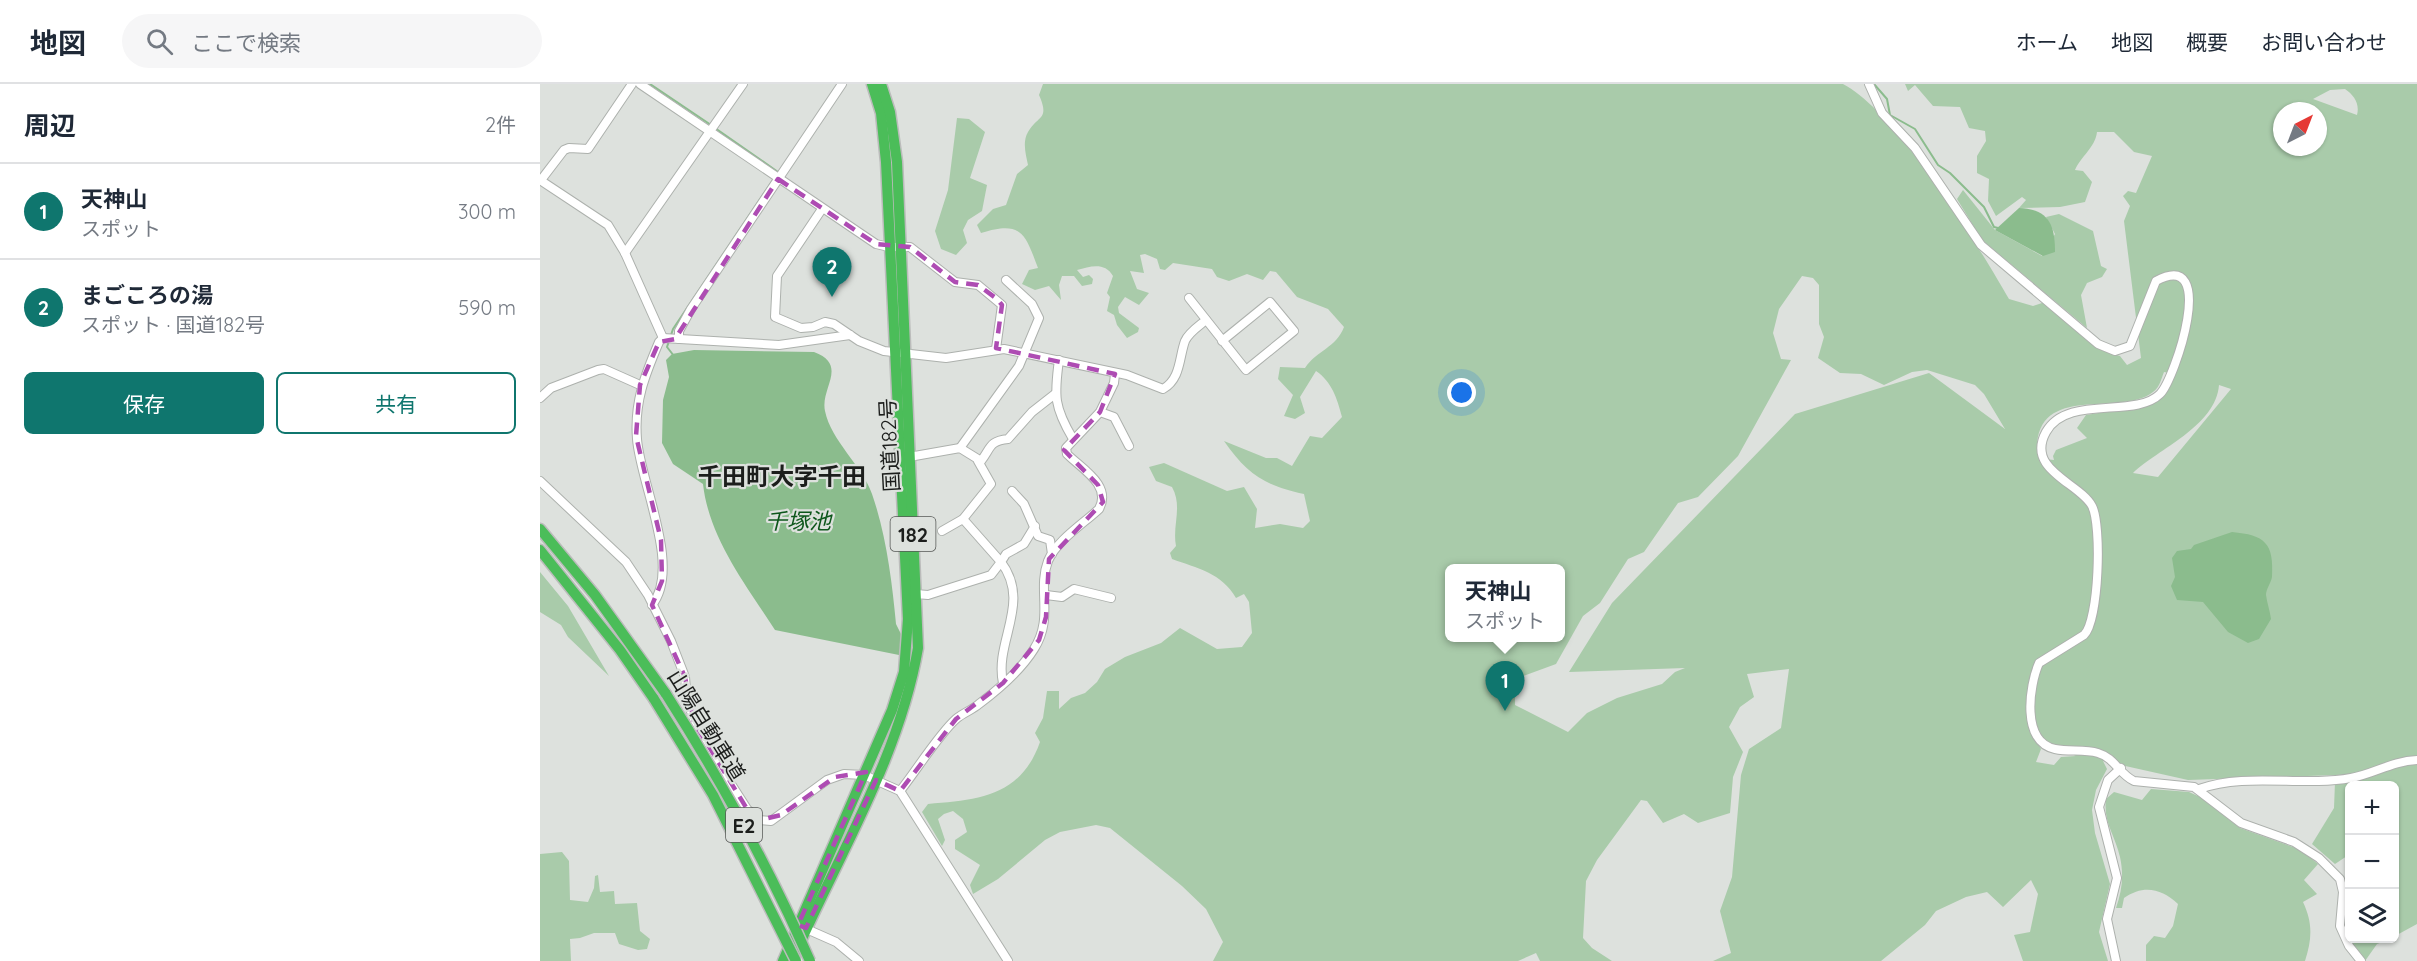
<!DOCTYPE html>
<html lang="ja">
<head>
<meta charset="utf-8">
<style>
	body { margin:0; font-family:Quicksand,"Noto Sans JP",sans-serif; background:#f6f6f7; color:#1f2937 }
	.controls { position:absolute; right:18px; bottom:18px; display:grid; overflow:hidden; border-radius:9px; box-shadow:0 2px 4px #0004 }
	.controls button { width:54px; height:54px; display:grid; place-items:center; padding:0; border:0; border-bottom:2px solid #e0e1e3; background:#fff; color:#1f2937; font:30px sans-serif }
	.compass { position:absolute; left:1733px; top:18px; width:54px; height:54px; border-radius:50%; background:#fff; box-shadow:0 2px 4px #0004; rotate:42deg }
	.you { position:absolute; left:922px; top:309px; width:21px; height:21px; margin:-15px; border:4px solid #fff; border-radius:50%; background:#1a73e8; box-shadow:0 0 0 9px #1a73e833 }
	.badge { display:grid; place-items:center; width:39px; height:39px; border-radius:50%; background:#0f766e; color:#fff; font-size:20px; font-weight:700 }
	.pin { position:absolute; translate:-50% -50px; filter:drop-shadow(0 2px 3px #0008) }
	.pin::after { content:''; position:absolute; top:32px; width:21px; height:18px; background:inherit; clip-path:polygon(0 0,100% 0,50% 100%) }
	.popup { position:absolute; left:905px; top:480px; width:120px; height:78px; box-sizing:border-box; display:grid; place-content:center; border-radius:9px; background:#fff; filter:drop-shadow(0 2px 4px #0005); font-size:20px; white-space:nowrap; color:#747a83 }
	.popup b { font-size:22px; color:#1f2937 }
	.popup::after { content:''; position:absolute; left:50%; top:100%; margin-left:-12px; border:12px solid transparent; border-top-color:#fff }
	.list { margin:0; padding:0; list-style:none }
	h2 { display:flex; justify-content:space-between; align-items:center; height:78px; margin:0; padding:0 24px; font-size:26px }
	h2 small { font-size:20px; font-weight:400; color:#747a83 }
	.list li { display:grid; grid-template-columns:39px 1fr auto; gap:18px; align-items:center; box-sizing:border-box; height:96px; padding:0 24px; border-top:2px solid #e0e1e3 }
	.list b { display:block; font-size:22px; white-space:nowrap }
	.list p { margin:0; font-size:20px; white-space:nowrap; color:#747a83 }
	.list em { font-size:20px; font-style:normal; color:#747a83 }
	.actions { display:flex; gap:12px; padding:18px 24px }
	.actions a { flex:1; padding:14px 0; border:2px solid #0f766e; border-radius:9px; text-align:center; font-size:21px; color:#0f766e }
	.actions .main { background:#0f766e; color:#fff }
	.icon { flex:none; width:33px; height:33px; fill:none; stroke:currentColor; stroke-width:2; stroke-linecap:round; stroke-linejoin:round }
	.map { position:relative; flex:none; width:1877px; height:877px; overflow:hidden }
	header { display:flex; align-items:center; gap:36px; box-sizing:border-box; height:84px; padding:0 30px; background:#fff; border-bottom:2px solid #e0e1e3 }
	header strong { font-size:28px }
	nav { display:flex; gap:33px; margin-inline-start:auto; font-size:21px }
	.search { width:420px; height:54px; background:#f6f6f7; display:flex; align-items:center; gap:15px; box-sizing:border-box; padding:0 21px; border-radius:33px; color:#747a83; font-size:22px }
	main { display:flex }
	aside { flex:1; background:#fff }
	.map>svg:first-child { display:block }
	.green { fill:#a9cbaa; fill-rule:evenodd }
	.water { fill:#8bbc8d }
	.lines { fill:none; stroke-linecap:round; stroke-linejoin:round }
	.stream { stroke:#8bbc8d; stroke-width:2 }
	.minor-casing { stroke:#adb1ad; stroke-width:10 }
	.highway-casing { stroke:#bbbcbb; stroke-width:13 }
	.minor { stroke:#fff; stroke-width:8 }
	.highway { stroke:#4bbd59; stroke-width:10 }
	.highway-bridge-casing { stroke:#bbbcbb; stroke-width:13; stroke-linecap:butt }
	.highway-bridge { stroke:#4bbd59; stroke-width:10 }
	.marked { fill:none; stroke:#ae4cb3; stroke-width:4.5; stroke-dasharray:12 8; stroke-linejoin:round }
	.labels { text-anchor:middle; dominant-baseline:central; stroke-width:4.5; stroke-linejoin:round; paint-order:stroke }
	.shield { fill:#dde1dd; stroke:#565856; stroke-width:1.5 }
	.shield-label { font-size:20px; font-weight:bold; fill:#1c1e1c }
	.street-label { font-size:21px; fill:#1c1e1c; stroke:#dde1dd }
	.water-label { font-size:22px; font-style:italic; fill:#0d571b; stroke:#dde1dd }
	.quarter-label { font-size:24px; font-weight:bold; fill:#1c1e1c; stroke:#dde1dd }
</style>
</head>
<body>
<header>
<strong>地図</strong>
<div class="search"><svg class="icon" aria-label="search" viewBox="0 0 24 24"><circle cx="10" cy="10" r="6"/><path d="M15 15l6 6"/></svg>ここで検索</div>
<nav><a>ホーム</a><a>地図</a><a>概要</a><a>お問い合わせ</a></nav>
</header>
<main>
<aside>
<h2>周辺<small>2件</small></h2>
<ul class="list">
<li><span class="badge">1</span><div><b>天神山</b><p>スポット</p></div><em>300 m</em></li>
<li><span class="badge">2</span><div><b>まごころの湯</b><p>スポット · 国道182号</p></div><em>590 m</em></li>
</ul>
<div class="actions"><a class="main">保存</a><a>共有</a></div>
</aside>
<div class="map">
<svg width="1877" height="877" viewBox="0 0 1877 877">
	<rect width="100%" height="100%" fill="#dde1dd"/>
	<g class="green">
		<path d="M503,0h800c53,27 135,161 166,215l24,7 12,-4 62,50 13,4 7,9 14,-7 -17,-137 6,-15 -7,-10 5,-5 8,2 16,-37 -18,-4 -20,-20h-17c-2,16 -16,24 -22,38l8,1 9,11 -7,20 -25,5 -41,1 7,-8 -4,-3 -26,19 -8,-15 1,-22 -12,-6v-17l9,-15 -1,-10 -16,-3 -9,-21 -27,-1 -18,-21 -7,6 -3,-7h512v840l-22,12 -1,-150h-44l-1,73 -2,-3 -12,8 -23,-20 22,-36 1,-26 29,-8 -176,6 -85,-19 4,8 -11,21 -4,20 3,23 15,51 -11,48 9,29h-85l-9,-26 16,-3 8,-38 -7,-14 -28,27 -16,-15 -21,5 -30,14 -11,14 -44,36h-168l18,-8 -11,-42 12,-34 9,-102 8,-26 32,-21 8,-59 -42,5 7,23 -14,10 -11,20 14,25 -10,25 -3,36 -32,10 -14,-9 -21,9 -16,-22 -6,-1 -44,60 -11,21 -3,57 9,10 20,13h-72l-4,-8 -18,8h-305l10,-19 -17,-33 -24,-23 -72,-58 -14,-3 -36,7 -15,8 -47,39 -25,15 -3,-9 10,-20 -25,-16v-9l12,-8 -4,-13 -10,-8 -9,3 -6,5 7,21 -3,6 -20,-34 6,-8c51,-4 93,-8 112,-62l-5,-9 8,-15 4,-27h12v18l12,-11 14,-5 12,-11 8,-13 20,-12 36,-14 19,-15 37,21 25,-2 10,-14 -3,-31 -5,-8 -8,4c-14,-25 -39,-30 -64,-39l-2,-6 6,-7c-4,-21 7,-39 -4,-59l-16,-6 -7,-14 15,-4 63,28 17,-4 13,22 -2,19 25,-4 23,4 7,-7 -6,-27c-39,-8 -57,-20 -80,-53l42,17h11l15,8 18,-30 12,2 20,-21c-5,-19 -10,-35 -26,-46l-16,26 5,16 -10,6 -11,-3 9,-21 -15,-16 2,-12 25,1c12,-18 31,-20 39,-41l-16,-18 -31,-12 -21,-25 -6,-1 -7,9 -16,-6 -18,7 -12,-4 -5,-8 -39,-6 -8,7 -5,-1 -3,-10 -12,-5 -5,1 4,18 -14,-2 7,18 12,4 -10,12 -14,-8 -7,10 1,6 20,15 -1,4 -11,6 -10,-13 -3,-10 -7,-4 3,-14 -3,-4 6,-17c-8,-14 -22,-10 -36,-6l6,7 6,-2 4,4 -1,5 -10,2 -8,-10h-12l-3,9 2,15 -12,-14 -14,4 -13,-6 7,-14 9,-2c-13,-34 -16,-48 -57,-35l-4,-8 16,-16 13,-4 11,-31 11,-9c-2,-10 -6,-23 0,-33 10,-17 22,-12 11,-37zM1805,5c9,6 15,15 12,26l-44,-16 17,-9zM1742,27h36v36h-36zM1262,192l11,2 6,7v39l5,13 -6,21 22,15 21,1 23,11 28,-13 15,-2 48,15 9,9 21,35 -76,-56 -134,41 -183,189 -43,69 116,-4 -10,4 -13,12 -45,14 -30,15 -19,19 -53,-27v-26l41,-15 27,-48 17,-13 28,-44 16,-7 34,-49 20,-6 40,-41 53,-96 -10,-1 -8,-26 6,-24zM1624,288l10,2c-4,15 -12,25 -25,31l-63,10 -9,13 10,10 -31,12 -3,6 1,4 -9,-1 -8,-7c-2,-71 83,-34 116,-60 7,-5 8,-13 11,-20zM1679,301l12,4 -73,88 -25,-4c25,-24 83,-47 86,-88zM910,484h110v70h-110zM1496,656l40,16 -15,1 -7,8 -18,-3 5,-13z"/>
		<polygon points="417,34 429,35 445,48 430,94 447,101 442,127 428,136 423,146 427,159 416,171 401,165 395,147 408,106"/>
		<polygon points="1423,106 1455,146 1502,172 1515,150 1506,133 1519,130 1553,147 1561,182 1567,185 1562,193 1547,199 1541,211 1547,244 1442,156 1417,115"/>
		<polygon points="0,488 28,522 69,592 28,553 21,541 0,528"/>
		<path d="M1611,705l38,3 11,5 40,31 61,22 17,14 -14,16 13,14 -14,8c10,21 9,37 2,59h-159v-16l8,-9 11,2 8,-12 5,-22c-16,-15 -34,-20 -54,-6l-2,10h-6c6,-17 8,-33 4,-51 -5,-22 -17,-35 -14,-58l8,-7 28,8z"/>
		<polygon points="22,768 29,777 30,816 48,818 54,804 55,792 58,791 60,808 74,807 75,820 97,819 100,847 110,855 107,865 98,866 79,860 75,849 54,849 40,854 30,855 31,877 0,877 0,770"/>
		<polygon points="1809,805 1810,854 1850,855 1837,860 1825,877 1803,849 1802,825"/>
	</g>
	<g class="water">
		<path d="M1479,124c30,1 36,17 36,44l-12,4 -48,-26z"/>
		<path d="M154,266l120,2c35,13 6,36 11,59 6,30 37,54 47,83 14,40 20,87 24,130l6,12 -3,19 -124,-25c-29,-45 -66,-92 -72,-146l-30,-20 -11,-21 1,-43 6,-23 -3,-17 6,-6z"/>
		<path d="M1692,448c33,3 42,11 40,45 -1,6 -6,12 -6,18 1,8 4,16 5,24l-12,20 -11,4 -20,-11 -25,-30 -26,-2 -6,-14 4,-9 -3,-19 5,-7 14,-2 3,-4z"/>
	</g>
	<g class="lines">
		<g class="stream">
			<polyline points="110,0 171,41"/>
			<polyline points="1334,0 1347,15 1350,31 1375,45 1398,81 1410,89 1444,123 1454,143 1458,144"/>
			<polyline points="175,44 238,88"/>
			<polyline points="134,272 127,263 133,245 233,96"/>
		</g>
		<defs>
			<g id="minor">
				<polyline points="100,0 336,160 349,163 370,163 415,198 438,201 462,221 456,265"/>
				<path d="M1329,0l13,29 33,35 66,97 117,99 17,7 15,-5 26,-65c63,-34 19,98 4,113 -25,25 -93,0 -114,38 -21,38 34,51 46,74 10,19 7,115 -8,129l-45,28c-10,23 -18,79 16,86 14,3 29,0 43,4 17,5 21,21 36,28l60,6 47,36 53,19 25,16 21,21 3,13 -3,34 9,20 12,15"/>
				<polyline points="0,96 68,141 85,169 123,254"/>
				<polyline points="1,96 24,66 29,64 48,65 92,0"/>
				<path d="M282,125l-45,67 -2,41 26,11 12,-1 12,-5 9,2 25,17 25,10 62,7 58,-9 123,26 36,14c18,-10 16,-32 22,-48 4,-9 14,-15 21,-21"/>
				<polyline points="85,169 203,0"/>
				<polyline points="649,214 706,286 754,247 730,218 682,257"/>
				<polyline points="139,255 139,247 151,225 302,0"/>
				<path d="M519,276c-5,36 -5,47 14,79"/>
				<polyline points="0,314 11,304 58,286 64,285 100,301"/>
				<polyline points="560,328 574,333 589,362"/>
				<polyline points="420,364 479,282 499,234 492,220 466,196"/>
				<path d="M369,373l51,-9 21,13c10,-13 8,-20 27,-22l24,-27 23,-18"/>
				<polyline points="0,397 86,478 108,511 131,557 145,593 147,617 161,653 207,725 220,736 231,737 287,696 304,690 324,691 360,707 468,877"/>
				<polyline points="472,407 484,420 498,452 510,456 512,470"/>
				<polyline points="402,447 423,435 451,400 438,377"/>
				<polyline points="376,510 388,511 451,491 461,478 423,435"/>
				<polyline points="506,511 522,513 534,505 571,514"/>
				<path d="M112,521c30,-37 -12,-123 -15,-166 -3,-37 8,-64 22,-97l4,-4 116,7 71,-10"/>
				<path d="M463,599c-9,-42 29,-80 -2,-121l5,-8 18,-10 11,-18"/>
				<path d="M1659,705c48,-17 102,-2 152,-11 23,-4 41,-17 66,-18"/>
				<path d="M360,707c16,-20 39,-57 56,-72 7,-6 16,-9 23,-15 20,-15 42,-34 55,-55 20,-31 3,-59 14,-88 9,-21 35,-37 51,-52 13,-24 -17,-40 -32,-55l-1,-6 34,-36 14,-29 1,-9"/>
				<polyline points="262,843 296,858 319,877"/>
				<polyline points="1576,877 1567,835 1577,794 1559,723 1568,696 1581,684"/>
			</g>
			<g id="highway">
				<polyline points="0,445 55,511 126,610"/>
				<polyline points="0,466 80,566 114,615"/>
				<polyline points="243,877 352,626 364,588 368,535 346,78 341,29 332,0"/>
				<path d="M252,877c44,-102 107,-202 126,-313l-21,-486 -7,-50 -9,-28"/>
			</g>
		</defs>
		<use href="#minor" class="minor-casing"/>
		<use href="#highway" class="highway-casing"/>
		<use href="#minor" class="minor"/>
		<use href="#highway" class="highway"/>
		<defs>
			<g id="highway-bridge">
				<path d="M126,610c55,86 103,174 144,267"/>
				<polyline points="114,615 173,711 256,877"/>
			</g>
		</defs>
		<use href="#highway-bridge" class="highway-bridge-casing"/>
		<use href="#highway-bridge" class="highway-bridge"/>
	</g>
	<path class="marked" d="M238,95l98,65 34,3 45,35 23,3 19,14 5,6 -6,43 119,26 -15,38 -36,38 34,35 5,17 -54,57 -3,58 -7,23 -36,43 -47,36 -56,72 -24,-11 -70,148 -8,-3 68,-153 -31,5 -54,38 -21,5 -13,-11 -53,-87 -9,-45 -33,-72 10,-24 -1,-41 -25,-104 4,-51 19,-43 16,-3z"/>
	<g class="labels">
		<g class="shield">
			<rect x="350.5" y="433" width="45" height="34" rx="4.5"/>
			<rect x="186" y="724" width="36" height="34" rx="4.5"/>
		</g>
		<g class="shield-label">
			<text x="373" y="450">182</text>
			<text x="204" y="741">E2</text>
		</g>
		<g class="street-label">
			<text transform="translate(349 361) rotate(-93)">国道182号</text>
			<text transform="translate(167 641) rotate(58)">山陽自動車道</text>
		</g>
		<g class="water-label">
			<text x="258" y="437">千塚池</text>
		</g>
		<g class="quarter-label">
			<text x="242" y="392">千田町大字千田</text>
		</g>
	</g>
</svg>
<div class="controls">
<button>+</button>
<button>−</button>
<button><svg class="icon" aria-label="layers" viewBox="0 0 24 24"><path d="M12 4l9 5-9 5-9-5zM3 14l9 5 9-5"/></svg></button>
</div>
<svg class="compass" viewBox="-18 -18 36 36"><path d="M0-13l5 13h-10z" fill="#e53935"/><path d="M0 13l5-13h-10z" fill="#747a83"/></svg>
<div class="you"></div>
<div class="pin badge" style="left:965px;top:627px">1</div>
<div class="popup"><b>天神山</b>スポット</div>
<div class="pin badge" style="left:292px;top:213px">2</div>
</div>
</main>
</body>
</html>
